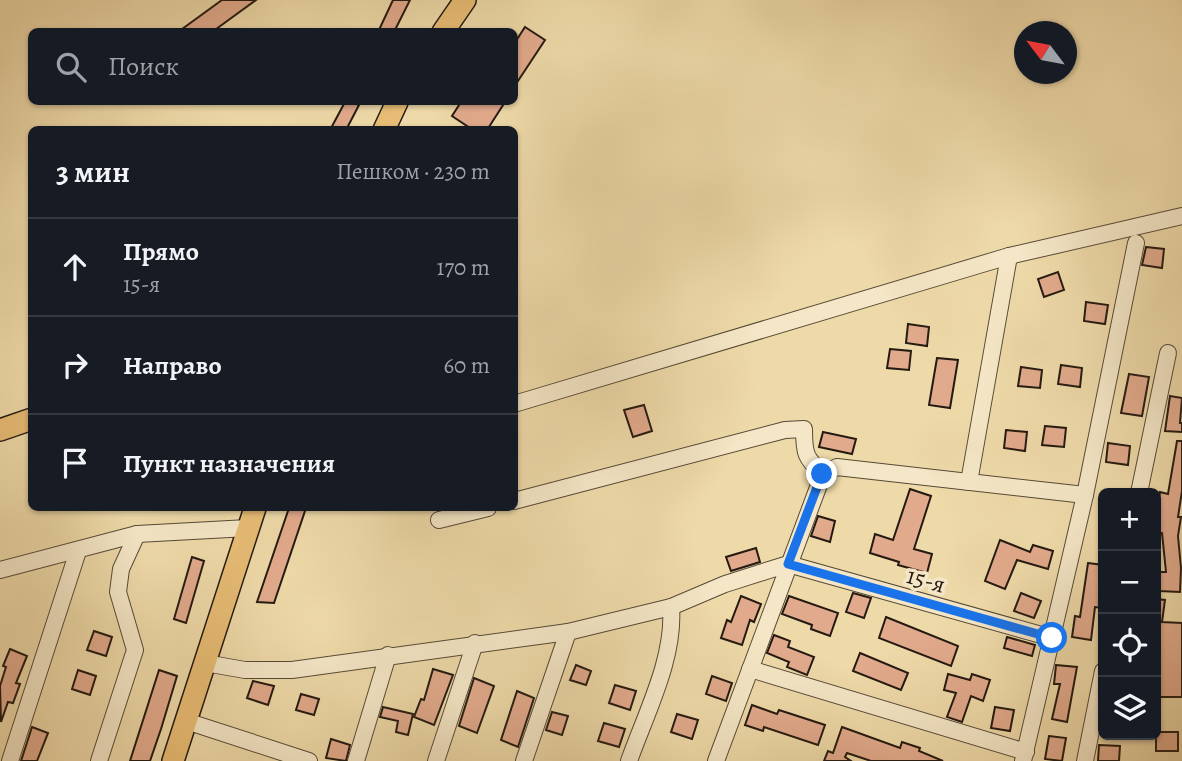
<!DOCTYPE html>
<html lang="ru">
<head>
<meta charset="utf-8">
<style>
	body { margin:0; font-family:Alegreya,serif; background:#20242c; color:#f1f3f6 }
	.controls { position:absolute; right:21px; bottom:21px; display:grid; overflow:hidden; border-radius:10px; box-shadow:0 2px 5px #0004 }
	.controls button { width:63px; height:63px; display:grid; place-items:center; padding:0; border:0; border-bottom:2px solid #363941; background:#171b24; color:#f1f3f6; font:35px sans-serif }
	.compass { position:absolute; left:1014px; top:21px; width:63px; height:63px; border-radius:50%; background:#171b24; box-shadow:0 2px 5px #0004; rotate:302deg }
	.stop { position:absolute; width:21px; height:21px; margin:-16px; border:5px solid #1a73e8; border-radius:50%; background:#fff }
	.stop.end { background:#1a73e8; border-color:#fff; box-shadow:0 2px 7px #0008 }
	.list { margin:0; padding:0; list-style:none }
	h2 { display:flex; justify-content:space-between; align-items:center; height:91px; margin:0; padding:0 28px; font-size:30px }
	h2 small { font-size:23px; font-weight:400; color:#9ea1a6 }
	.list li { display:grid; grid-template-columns:46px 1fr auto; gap:21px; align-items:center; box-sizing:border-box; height:98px; padding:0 28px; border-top:2px solid #363941 }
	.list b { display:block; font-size:26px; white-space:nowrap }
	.list p { margin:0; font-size:23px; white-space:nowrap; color:#9ea1a6 }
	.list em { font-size:23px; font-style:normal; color:#9ea1a6 }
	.icon { flex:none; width:38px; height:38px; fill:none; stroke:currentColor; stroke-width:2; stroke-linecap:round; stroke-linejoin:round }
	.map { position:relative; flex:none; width:1182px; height:761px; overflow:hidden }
	.search { position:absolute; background:#171b24; box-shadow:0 2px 5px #0004; left:28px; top:28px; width:490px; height:77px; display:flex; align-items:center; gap:18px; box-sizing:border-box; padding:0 24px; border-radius:10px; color:#9ea1a6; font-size:26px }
	.panel { position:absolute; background:#171b24; box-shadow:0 2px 5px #0004; left:28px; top:126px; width:490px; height:385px; border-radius:10px }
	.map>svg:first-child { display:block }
	.building { fill:#e1aa8c; stroke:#241a11; stroke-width:2 }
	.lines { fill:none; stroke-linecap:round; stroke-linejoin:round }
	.minor-casing { stroke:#564a37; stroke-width:18 }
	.major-casing { stroke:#241a11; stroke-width:24 }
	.minor { stroke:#f4e6c6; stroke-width:16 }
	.major { stroke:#e7bc74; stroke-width:21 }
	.route { stroke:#1a73e8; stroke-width:9 }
	.labels { text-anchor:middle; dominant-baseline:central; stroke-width:7; stroke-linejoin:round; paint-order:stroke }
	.street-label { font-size:24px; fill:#241a11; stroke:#f4e6c6 }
</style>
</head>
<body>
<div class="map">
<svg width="1182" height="761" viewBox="0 0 1182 761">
	<rect width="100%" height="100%" fill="#eed9a8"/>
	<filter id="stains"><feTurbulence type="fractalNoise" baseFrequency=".00286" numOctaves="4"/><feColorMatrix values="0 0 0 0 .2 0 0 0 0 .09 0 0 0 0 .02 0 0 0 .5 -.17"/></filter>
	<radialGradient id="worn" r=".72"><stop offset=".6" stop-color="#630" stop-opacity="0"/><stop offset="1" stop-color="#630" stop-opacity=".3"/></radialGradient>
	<g class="building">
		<polygon points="222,0 256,0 212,32 178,32"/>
		<polygon points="393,0 410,0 394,32 378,32"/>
		<polygon points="525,27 545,40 514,87 514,44"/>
		<polygon points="345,102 351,102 359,105 346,130 330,130"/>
		<polygon points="461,102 505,102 487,130 473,130 452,116"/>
		<polygon points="1146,247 1164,249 1162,268 1142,265"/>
		<polygon points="1058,272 1064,290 1044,297 1038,279"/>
		<polygon points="1086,302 1108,305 1105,324 1084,321"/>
		<polygon points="908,324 929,327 927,346 906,343"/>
		<polygon points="890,349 911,351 909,370 887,368"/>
		<polygon points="937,358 958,360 950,408 929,405"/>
		<polygon points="1061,365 1082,368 1080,387 1058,384"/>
		<polygon points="1021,367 1042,370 1040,388 1018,386"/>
		<polygon points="1129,374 1149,377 1142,416 1121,413"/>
		<polygon points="1170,396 1182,398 1180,423 1182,423 1182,432 1165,431"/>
		<polygon points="644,405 652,431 633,437 624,410"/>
		<polygon points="1045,426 1066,428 1064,447 1042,445"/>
		<polygon points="1006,430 1027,432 1025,451 1004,448"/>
		<polygon points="823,432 856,439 852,454 819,447"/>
		<polygon points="1177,441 1182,441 1182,491 1178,517 1181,517 1178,536 1181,568 1180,592 1159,591 1159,572 1166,572 1162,533 1156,532 1160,511 1157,511 1160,492 1168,494"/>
		<polygon points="1108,443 1130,446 1128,465 1106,462"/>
		<polygon points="910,489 931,496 914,549 932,554 927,573 898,565 899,562 870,553 875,534 893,540"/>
		<polygon points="289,508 306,508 274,603 257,602"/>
		<polygon points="818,516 835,521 830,542 811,536"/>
		<polygon points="1000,540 1030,552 1033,545 1053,551 1048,569 1017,560 1005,589 985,581"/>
		<polygon points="756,548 760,562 731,571 726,557"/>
		<polygon points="192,557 204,561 186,623 174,619"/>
		<polygon points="1088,563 1103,565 1103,608 1095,607 1091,640 1072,637 1075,616 1080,617"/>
		<polygon points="853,593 871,598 864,618 846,612"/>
		<polygon points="1021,593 1041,601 1034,618 1014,611"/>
		<polygon points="741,596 761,604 754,622 750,620 742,645 721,638 727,620 731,622"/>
		<polygon points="789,596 838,613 830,636 811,629 812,625 782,614"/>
		<polygon points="1156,599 1165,600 1162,622 1182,623 1182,697 1156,697"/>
		<polygon points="886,617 958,646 951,666 879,638"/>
		<polygon points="94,631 112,637 106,656 87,650"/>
		<polygon points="774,635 790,641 788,647 814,657 807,675 787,667 789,662 767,653"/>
		<polygon points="1007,637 1035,645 1032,656 1004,648"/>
		<polygon points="10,649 27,656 16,683 20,684 13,703 8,702 1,722 0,686 6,667 3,666"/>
		<polygon points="860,653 908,673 901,690 853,671"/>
		<polygon points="576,665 591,671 586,685 570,680"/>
		<polygon points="1056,665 1077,667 1067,722 1052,719 1060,684 1054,684"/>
		<polygon points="433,669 453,675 434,725 414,717 421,699 424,700"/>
		<polygon points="78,670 96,676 90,695 72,689"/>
		<polygon points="159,670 177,676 161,729 150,761 130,761"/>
		<polygon points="948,674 970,680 972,674 990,680 983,701 971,696 962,722 947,717 956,693 944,690"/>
		<polygon points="712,676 732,683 726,701 706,694"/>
		<polygon points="474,678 494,686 477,733 459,726"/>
		<polygon points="253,681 274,686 268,705 247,698"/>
		<polygon points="615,685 636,691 630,710 609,703"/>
		<polygon points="517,691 534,698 518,747 501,740"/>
		<polygon points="301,694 319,699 314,715 296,710"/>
		<polygon points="752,705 777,714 779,710 825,725 818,745 764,727 763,731 745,725"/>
		<polygon points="383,707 413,714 408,735 396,732 398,721 380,717"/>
		<polygon points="995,707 1014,710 1010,731 991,728"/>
		<polygon points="552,712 568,716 562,735 546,730"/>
		<polygon points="677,714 698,720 692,739 671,732"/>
		<polygon points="604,723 625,729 619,747 598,741"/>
		<polygon points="32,727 48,733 37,761 21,761"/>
		<polygon points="842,727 900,748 902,742 920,748 919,751 943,761 871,761 847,753 845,757 851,761 824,761 828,751 833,753"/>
		<rect x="1156" y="732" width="22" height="19"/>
		<polygon points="1049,736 1066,738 1062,761 1045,759"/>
		<polygon points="331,739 350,745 346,761 326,758"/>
		<polygon points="1099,745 1120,746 1119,761 1098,761"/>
	</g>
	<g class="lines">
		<defs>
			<g id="minor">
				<polyline points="514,404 1009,256 1182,216"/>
				<polyline points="969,482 1009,256"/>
				<polyline points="1139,493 1168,353"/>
				<path d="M514,501l271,-71 19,-1c0,24 1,29 19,45"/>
				<polyline points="439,520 488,508"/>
				<polyline points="788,564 1052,638"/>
				<polyline points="0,570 137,534 248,528"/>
				<polyline points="205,663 245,670 292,670 568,632 671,607 725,584 788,564"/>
				<polyline points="750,669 1026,752"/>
				<polyline points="186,721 309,761"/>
				<polyline points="10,761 78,551"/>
				<polyline points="99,761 135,650 118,592 121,569 137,534"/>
				<polyline points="356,761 388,655"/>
				<polyline points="436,761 475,643"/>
				<polyline points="524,761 568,632"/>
				<path d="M629,761c17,-48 46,-103 42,-154"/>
				<polyline points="716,761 823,474 837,467 1085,495"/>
				<polyline points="1023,761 1085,495 1136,243"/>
				<polyline points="1085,761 1103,671"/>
			</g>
			<g id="major">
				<polyline points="443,32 465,0"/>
				<polyline points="384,130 397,102"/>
				<polyline points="0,430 32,419"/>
				<polyline points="173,761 255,508"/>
			</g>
		</defs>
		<use href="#minor" class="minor-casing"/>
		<use href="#major" class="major-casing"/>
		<use href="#minor" class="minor"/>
		<use href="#major" class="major"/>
	</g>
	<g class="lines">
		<polyline class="route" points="822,474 788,564 1052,638"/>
	</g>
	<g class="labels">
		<g class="street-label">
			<text transform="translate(926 580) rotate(16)">15-я</text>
		</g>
	</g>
	<rect width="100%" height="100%" filter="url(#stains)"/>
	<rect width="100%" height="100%" fill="url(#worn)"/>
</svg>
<div class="controls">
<button>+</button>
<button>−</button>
<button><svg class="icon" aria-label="locate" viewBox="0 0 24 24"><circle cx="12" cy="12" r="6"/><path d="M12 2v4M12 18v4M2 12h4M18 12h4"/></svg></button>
<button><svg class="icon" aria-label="layers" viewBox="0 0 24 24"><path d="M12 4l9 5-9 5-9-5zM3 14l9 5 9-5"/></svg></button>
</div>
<svg class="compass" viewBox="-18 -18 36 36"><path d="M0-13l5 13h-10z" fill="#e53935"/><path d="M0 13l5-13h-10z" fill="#9ea1a6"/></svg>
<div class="stop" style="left:1052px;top:638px"></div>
<div class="stop end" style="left:822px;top:474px"></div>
<div class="search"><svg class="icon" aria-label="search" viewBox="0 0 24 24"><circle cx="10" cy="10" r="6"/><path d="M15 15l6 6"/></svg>Поиск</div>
<section class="panel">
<h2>3 мин<small>Пешком · 230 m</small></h2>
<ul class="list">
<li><svg class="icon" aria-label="ahead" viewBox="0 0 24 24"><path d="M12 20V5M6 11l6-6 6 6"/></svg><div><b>Прямо</b><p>15-я</p></div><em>170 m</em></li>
<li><svg class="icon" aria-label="right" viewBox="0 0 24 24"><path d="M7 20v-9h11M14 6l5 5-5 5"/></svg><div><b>Направо</b></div><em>60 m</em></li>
<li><svg class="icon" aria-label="arrive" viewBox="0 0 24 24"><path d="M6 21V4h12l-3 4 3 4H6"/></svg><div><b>Пункт назначения</b></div></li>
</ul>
</section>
</div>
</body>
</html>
